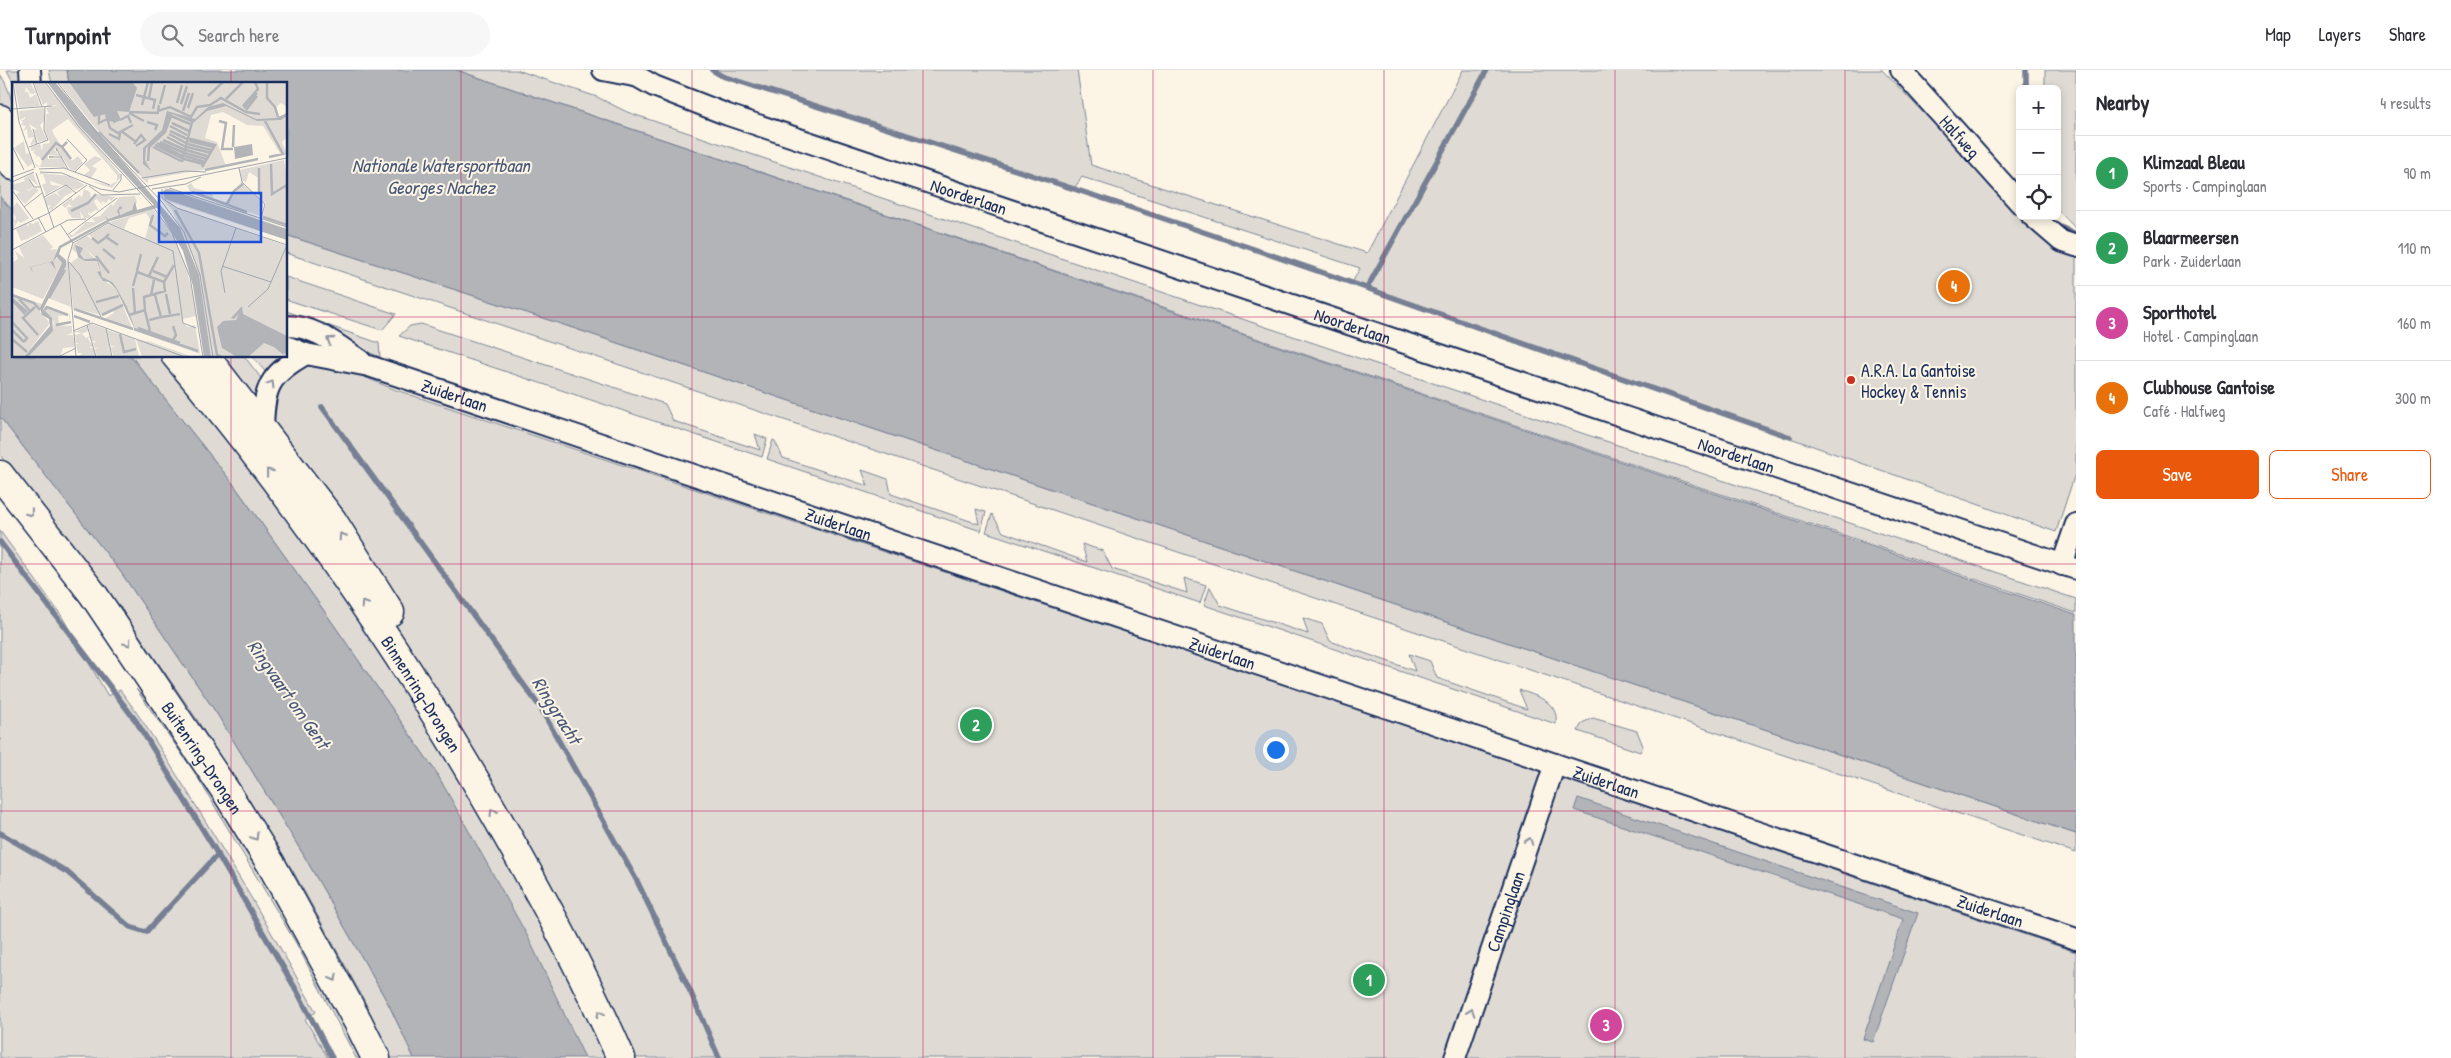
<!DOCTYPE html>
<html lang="en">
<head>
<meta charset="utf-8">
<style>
	body { margin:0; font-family:"Patrick Hand",sans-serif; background:#f7f7f7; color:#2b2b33 }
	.controls { position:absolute; right:15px; top:15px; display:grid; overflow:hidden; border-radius:8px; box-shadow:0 2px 8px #0003 }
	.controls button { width:45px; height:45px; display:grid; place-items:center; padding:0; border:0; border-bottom:1px solid #e1e1e2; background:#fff; color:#2b2b33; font:25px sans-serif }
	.you { position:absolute; left:1275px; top:679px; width:18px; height:18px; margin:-12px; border:4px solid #fff; border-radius:50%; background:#1a73e8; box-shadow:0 0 0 8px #1a73e833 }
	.badge { display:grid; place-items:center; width:32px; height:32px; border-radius:50%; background:#ea580c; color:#fff; font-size:16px; font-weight:700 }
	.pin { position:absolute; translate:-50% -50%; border:2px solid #fff; box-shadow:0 1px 5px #0006 }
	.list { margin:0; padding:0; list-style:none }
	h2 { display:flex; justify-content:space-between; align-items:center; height:65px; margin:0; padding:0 20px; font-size:21px }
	h2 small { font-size:16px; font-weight:400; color:#7c7c81 }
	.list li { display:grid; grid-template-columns:32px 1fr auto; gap:15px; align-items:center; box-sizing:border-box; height:75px; padding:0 20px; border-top:1px solid #e1e1e2 }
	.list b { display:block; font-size:19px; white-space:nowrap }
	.list p { margin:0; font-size:16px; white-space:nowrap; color:#7c7c81 }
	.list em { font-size:16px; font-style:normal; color:#7c7c81 }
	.actions { display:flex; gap:10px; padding:15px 20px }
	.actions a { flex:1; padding:11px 0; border:1px solid #ea580c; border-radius:8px; text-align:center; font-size:18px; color:#ea580c }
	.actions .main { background:#ea580c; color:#fff }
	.icon { flex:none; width:28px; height:28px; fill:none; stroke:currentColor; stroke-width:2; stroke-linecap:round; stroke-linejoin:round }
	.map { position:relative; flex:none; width:2076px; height:988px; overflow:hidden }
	header { display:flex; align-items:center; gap:30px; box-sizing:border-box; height:70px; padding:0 25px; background:#fff; border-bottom:1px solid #e1e1e2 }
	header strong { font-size:24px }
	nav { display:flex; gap:28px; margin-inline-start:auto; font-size:18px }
	.search { width:350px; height:45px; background:#f7f7f7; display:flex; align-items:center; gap:12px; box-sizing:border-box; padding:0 18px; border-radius:28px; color:#7c7c81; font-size:19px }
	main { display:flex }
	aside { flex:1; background:#fff }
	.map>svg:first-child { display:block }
	.green { fill:#dfdbd4; stroke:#7d8599 }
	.water { fill:#b2b4b8; stroke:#767f94 }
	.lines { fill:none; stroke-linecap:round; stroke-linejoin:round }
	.stream { stroke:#767f94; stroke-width:5.5 }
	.minor-casing { stroke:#1b2f5e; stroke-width:24 }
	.highway-casing { stroke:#1b2f5e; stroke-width:31 }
	.minor { stroke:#fcf5e5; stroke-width:20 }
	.highway { stroke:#fcf5e5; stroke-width:28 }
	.oneway { stroke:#8c92a2 }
	.grid { fill:none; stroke:#c2185b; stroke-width:1; stroke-opacity:0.55 }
	.poi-dot { fill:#c8321e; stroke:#fcf5e5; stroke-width:2 }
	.labels { text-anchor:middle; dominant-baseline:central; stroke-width:4; stroke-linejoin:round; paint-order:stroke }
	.street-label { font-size:18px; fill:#1b2f5e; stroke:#fcf5e5 }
	.poi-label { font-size:18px; fill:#1b2f5e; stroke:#fcf5e5; text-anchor:start }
	.water-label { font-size:19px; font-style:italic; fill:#485779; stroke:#fcf5e5 }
	.inset-river { fill:none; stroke:#b2b4b8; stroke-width:2.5 }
	.inset-road { fill:none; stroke:#a2a6af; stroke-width:1 }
	.view { fill:#1d4ed8; fill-opacity:0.15; stroke:#1d4ed8; stroke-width:2.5 }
	.inset-edge { fill:none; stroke:#1b2f5e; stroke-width:2.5 }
</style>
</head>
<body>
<header>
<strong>Turnpoint</strong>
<div class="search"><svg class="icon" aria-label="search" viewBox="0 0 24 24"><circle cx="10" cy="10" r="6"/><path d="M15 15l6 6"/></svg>Search here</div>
<nav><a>Map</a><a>Layers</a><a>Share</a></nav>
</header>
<main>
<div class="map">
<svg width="2076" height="988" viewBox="0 0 2076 988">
	<rect width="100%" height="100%" fill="#fcf5e5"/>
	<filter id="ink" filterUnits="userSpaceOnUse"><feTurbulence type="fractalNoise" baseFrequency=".02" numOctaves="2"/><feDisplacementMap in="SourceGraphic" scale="10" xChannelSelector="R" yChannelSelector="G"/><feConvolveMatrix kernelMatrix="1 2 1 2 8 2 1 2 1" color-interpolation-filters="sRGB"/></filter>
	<g filter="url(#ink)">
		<g class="green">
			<polygon points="7,0 24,0 25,14 14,14"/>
			<polygon points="49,0 67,0 69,14 52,14"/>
			<polygon points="456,0 517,0 597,27 627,42 730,77 2076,529 2076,543"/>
			<polygon points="712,0 1077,0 1091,95 1367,183 1463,0 1882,0 2020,143 2020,146 2076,183 2076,401 2056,462 1352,213 1360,198 1082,107 1073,120 722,6"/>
			<polygon points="2045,0 2076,0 2076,159 2057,139 2057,19 2045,19"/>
			<path d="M0,4c10,15 14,32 14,50l-14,-15z"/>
			<polygon points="0,98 14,114 14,142 0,127"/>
			<polygon points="286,165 555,252 2076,764 2076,783 286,183"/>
			<polygon points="286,207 396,244 382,260 291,231 286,229"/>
			<polygon points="286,241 379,273 380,287 286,248"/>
			<polygon points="421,254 665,334 673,351 760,380 755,364 767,369 762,387 399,266 410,256"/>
			<polygon points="131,286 162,286 182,310 274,358 271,333 285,306 308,294 352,302 396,320 1318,626 2076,882 2076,988 585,988 436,702 327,545 234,415"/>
			<polygon points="215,286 244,286 264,312 257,340"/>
			<polygon points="252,286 286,286 268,305"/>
			<polygon points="0,347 120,501 217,644 303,784 389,935 414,988 391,988 363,928 293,801 192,642 106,517 0,385"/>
			<polygon points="773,370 775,371 783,388 868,416 862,400 888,409 891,424 979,454 976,439 986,442 981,461 767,389"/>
			<polygon points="992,444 1003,462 1087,492 1082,474 1103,481 1112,499 1187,523 1184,508 1206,515 1200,533 986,462"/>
			<path d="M0,461l61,84 47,81 12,-6c24,31 44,65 65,98 46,74 89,148 131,224l-11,7 23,39h-328z"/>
			<path d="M1210,517l10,18 88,29 -5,-16 19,6 8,17 85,30 -6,-17 21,7 7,17 90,31 -8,-19c17,6 40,11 37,34l-352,-119z"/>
			<polygon points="136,619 172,657 242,770 364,988 356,988 297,875 195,703"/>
			<polygon points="1593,648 1637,661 1643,676 1640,682 1578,661 1582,653"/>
		</g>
		<g class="water">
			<polygon points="67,0 456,0 2076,545 2076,764 555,252 286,165 286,14 69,14"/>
			<polygon points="0,127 14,142 14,286 131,286 234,415 327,545 436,702 528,867 585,988 414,988 389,935 303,784 217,644 120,501 0,347"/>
			<polygon points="1578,728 1918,843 1873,972 1863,969 1903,849 1574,740"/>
		</g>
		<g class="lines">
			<g class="stream">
				<path d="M712,0l10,6c211,67 422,134 630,207 146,51 292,104 438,154"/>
				<polyline points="2026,19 2026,0"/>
				<polyline points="2058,156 2076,164"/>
				<polyline points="1367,218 1487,0"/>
				<polyline points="322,337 540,637 637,811 691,923 719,988"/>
				<polyline points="0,472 136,651 214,778 298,923 332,988"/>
				<polyline points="0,763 67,802 130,857 146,862 218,784"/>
			</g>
			<defs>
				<g id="minor">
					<polyline points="30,0 31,14"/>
					<polyline points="603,0 634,6"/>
					<path id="s1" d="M626,0l28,16 74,29 1348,454"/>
					<path id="s2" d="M1901,0l119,133"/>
					<polyline points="2032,146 2061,171 2076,176"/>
					<path d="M286,256c30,0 51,19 75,35"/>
					<path id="s3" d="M286,276l20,8 63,12 30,10 1677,563"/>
					<path d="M263,359c1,-41 5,-54 43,-75"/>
					<polyline points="2062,495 2076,454"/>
					<path id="s4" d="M1455,988l100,-294"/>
				</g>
				<g id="highway">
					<polyline points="0,49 14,65"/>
					<polyline points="0,80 14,96"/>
					<path id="s5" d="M176,286c121,143 227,298 320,460 45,79 89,159 125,242"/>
					<polyline points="205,286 332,450 390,542"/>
					<path id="s6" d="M0,405l93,119 134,199 44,71 87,158 18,36"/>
				</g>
			</defs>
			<use href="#minor" class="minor-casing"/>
			<use href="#highway" class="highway-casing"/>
			<use href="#minor" class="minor"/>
			<use href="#highway" class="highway"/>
		</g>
		<defs><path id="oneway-chevron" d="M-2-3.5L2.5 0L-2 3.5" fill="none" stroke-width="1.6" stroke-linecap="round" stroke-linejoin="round" transform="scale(1.25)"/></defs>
		<g class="oneway">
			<use href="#oneway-chevron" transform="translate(330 270) rotate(-147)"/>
			<use href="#oneway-chevron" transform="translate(271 314) rotate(-59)"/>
			<use href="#oneway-chevron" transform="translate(269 402) rotate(-128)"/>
			<use href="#oneway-chevron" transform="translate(30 443) rotate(52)"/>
			<use href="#oneway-chevron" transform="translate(342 466) rotate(-123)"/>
			<use href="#oneway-chevron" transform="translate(364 534) rotate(-123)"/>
			<use href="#oneway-chevron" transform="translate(128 573) rotate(55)"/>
			<use href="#oneway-chevron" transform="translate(493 742) rotate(-120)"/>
			<use href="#oneway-chevron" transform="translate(255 767) rotate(59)"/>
			<use href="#oneway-chevron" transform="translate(1529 771) rotate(-71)"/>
			<use href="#oneway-chevron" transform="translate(334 908) rotate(61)"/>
			<use href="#oneway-chevron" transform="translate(1471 942) rotate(-71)"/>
			<use href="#oneway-chevron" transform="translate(600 944) rotate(-116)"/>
		</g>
	</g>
	<path class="grid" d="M231,0v14M461,0v988M692,0v988M923,0v988M1153,0v988M1384,0v988M1615,0v988M1845,0v988M0,247h14M286,247h1790M231,286v702M0,494h2076M0,741h2076"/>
	<circle class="poi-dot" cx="1851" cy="310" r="5"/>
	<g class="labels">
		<g class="street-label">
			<text stroke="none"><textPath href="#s2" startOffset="89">Halfweg</textPath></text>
			<text stroke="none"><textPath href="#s1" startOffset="366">Noorderlaan</textPath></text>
			<text stroke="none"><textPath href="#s1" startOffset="771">Noorderlaan</textPath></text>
			<text stroke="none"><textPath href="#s3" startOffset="176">Zuiderlaan</textPath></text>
			<text stroke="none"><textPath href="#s1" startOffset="1176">Noorderlaan</textPath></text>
			<text stroke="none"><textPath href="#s3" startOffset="581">Zuiderlaan</textPath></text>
			<text stroke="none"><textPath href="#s3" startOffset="986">Zuiderlaan</textPath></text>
			<text stroke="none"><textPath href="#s5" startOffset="418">Binnenring-Drongen</textPath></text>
			<text stroke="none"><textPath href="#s6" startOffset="348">Buitenring-Drongen</textPath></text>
			<text stroke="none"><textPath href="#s3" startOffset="1391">Zuiderlaan</textPath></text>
			<text stroke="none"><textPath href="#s3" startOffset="1796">Zuiderlaan</textPath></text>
			<text stroke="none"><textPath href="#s4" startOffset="155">Campinglaan</textPath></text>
		</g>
		<g class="poi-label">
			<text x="1861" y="300">A.R.A. La Gantoise<tspan x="1861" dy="21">Hockey &amp; Tennis</tspan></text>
		</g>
		<g class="water-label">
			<text x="441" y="95">Nationale Watersportbaan<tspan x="441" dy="22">Georges Nachez</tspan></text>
			<text transform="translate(289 624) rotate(55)">Ringvaart om Gent</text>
			<text transform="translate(557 640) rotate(58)">Ringgracht</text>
		</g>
	</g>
	<g transform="translate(12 12)">
		<rect width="275" height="275" fill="#fcf5e5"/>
		<path d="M2,0h16l6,11 -5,1 -5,-7 -1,5h3l2,6 6,-4 4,12 -21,2zM32,0l77,93v2l-9,11 -22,-7 20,4 7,-4v-6l-49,-56 -16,11 2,5 18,26 6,-5 5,7 -8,8 -5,-2 -14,-22 -2,2 6,7 -12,-1v4l14,-1 4,10 -7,-1h-20l-3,-1 -1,-3 5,4 2,-6 -3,-5 -5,2 3,-2 -4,-4 3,-2 -5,1v-4l9,-3 2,7 1,-7 7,-1 -5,-13 1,-16h3l-3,-6 12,-3 -11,1v-4l-4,3 -9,-22zM46,0h229v25l-6,-4 -5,4 2,7 -3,-1 5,7 7,-4v21l-5,5 5,12 -6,1 -18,-29 -16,-1 -24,-13 -12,3 -6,23 12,4 9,24 -77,13 -2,4 -40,-41zM32,26v13l-4,4 7,15 -9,2 -4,-12 3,-1 -8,-5 8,19 -7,2 4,-8 -6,1 -1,-9 -4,2 3,-5 -5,-1 2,-4h-3l5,-2v-2l-5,3 -1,-9zM12,59l2,13 3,-1 4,10 -5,4 -14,-19zM83,74l7,3 -10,7 5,3 -7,10 -6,-4 6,-5 -6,-6zM272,78l3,16v49l-25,-8 4,-14 -6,-3v-21l-11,-7 -3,10 -4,-1 -2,-11zM21,91l5,13 -10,-9 6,9 -5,4 -4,-2 4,3 5,-4 5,3 -14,14 -9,-9 4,-3 -8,-3v-4l13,-4 -1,-3zM29,91l28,3 16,9 -9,5 -26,-9 1,4 10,1 -15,9 -4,-10 4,-2 -3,-9 -5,1zM229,100l23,21 -4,13 -69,-23 -4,-7 4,-3 3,5 18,5 1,5 13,4zM54,104l7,6 -8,4 -13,14 -4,-1 3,-4 -4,1 -2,-8 10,-5 5,4 -3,-5zM153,106l10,2 112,38 -119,-39 -2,10 121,41 -117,-38 7,6 110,38v111h-76l-15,-92 -24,-55 -10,-11 8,3 -6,-3 -2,-2zM72,107l6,3 1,6 5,-4 19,3 -4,4 -2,-2 -3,4 -5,-2 2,5 -6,-7 -3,2 5,10 -4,-1 -5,4 -1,-3 -1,3 3,2 -2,2h-5l-4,-7 1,7h-9l-3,-5v4l-2,-10h6l-4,-3 -4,4 -3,-3 10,-8v4l7,-6 3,2zM123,114l2,6 -7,10 -21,6 -39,20 -1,-4 4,1 13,-13h9l-3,-4 8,-2 11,-12 2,2 6,-9zM5,120l12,16 -8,5 -3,-2 -5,8 2,-6 -3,-5 3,3 1,-3 -4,-9zM141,127l21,28 12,30 7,28 8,56 -5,-35 -13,3v4l5,4 7,-2 5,29 -65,-23 -19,-44 -14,-10 -4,-17 -13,-12 9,10 -10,1 -12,-10 2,-5 12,-9 13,10 -11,-11 21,-10 36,15 5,-19 -4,-7 -17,5 -5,11 -14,-6h-4zM26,139l4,10 -11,6 -2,-2 1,3 -9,3 -5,-12 10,-6 3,4 -1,-5 5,2zM31,153l10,12 -3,3 7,-1 -2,10 3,-1 4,5 -19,36 -31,-12v-24l6,-4 -3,-8 9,7 -5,-11zM68,174l5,5h12l4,17 15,11 16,39 -28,-9 10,-6 -1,-3 -12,5 -28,-7 -4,-44zM54,179h2l3,46 -23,-9zM0,212l30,10 -2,8 10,11 -26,34h-12zM32,224l26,9v8l-1,-8 -11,1 1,9 13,1v7l-6,2h7l2,9 -1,3 -11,1 -3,9h-32l25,-29 1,-6 -11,-11zM79,242l15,5 4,18 -3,4 3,-3 1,9h-14l-2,-8 4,-2 -4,1 -2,-5 4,-2h-5l-4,-16zM75,244l1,5 -6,3 4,4 4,-2 -2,3 5,7 -4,2h5l2,8 -19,1 6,-4h-5l-2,-9 3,-1h-3l-1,-8 7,-2 -8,-1zM95,248l28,9 4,18 -26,-1 -2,-9 5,-1h-5zM124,257l15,3 42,15h-51z" fill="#dfdbd4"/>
		<path d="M35,0h8l125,146 19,47 12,82h-7l-11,-71 -10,-35 -26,-43 -47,13 -49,27 -2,6 7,6v6l-23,43 9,9 1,13 -25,26h-4l26,-31 -1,-7 -7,-4 -2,-7 22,-45 -5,-6 -4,4 3,9 -6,-8 -19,5 2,6 -3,-6 23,-6 6,-15 48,-26 -2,-4 3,3 11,-4 -2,-4 3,-5 3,2 -4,2 1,5 12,-5 3,-9 2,9 17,-5 -74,-79zM57,0l64,1 4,5 -8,24 -12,-1 4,9 -9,4 2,-2 -6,-1 -2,-7 -12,3zM211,21l33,16 20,-1 11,-5v3l-6,4 -24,1 -31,-15 -19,5 -14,12 -21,-9 -8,18 -18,16 -1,12 6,11 -8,-7v-16l19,-18 5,-19 28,8 13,-12zM240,62l1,11 -18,4 -1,-12zM156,107l119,40v11l-122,-41 -2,-8zM63,163l8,3 -3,6 4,5 11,-1 3,2 4,17 10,5 4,5 11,20 8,22 -19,-40 -7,-7 -6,-1 -6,-9 3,-1 -3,-10h-12l-7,-4zM230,224l1,8 44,22v18l-4,-1 3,4 -12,-10 -10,-4 -16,14h-11l-15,-9 -5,-21 6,-6 13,-1 3,-6 -5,5 -3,-1z" fill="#b2b4b8"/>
		<path class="inset-river" d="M255,0v16l8,9 3,10M124,13l19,5 -2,9M196,14l15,-14M137,16l3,-16M214,17l17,-17M165,21l5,-18M148,22l5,-19M169,22l6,-18M130,23l6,-23M147,23l-1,6 12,-4 21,10 6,-10 13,-2 11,-7 25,14 14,2M231,24l15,-17 -3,-7M176,26l5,-15M232,26l13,-15M234,28l11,-14M171,29l6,-18M117,30l30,1M117,31l15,8M94,32l4,14 8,5 15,-8M87,33v8l8,-4M108,38l8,-4 3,7M207,39l7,2 -4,26h11M253,39l18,33 -14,3M135,40l10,3 -2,5M160,41l17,8M158,44l17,9M109,49l14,10M158,49l17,8M87,50l40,41M97,52l10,5 1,-6M157,52l17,9M155,55l19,10M175,56l28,7 -13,22M151,58l22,10M177,59l25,6M55,60l-5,5 9,12M148,60l24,11M145,61l26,13M122,62l7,-9 4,5 -9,6M176,62l23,6M143,63l27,13M141,65l28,14M175,65l24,6M221,65l1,-22M174,68l21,6M173,71l21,6M173,74l20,6M172,77l19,5M30,78l14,-17 6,4M136,79l1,-14 16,-15 6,-16 19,8M170,80l10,-40M259,82l1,30 15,-9M247,86v27M193,88l53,-11M180,110l55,20M215,122l7,-13 9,-7M163,128l24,43 18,102 5,2M59,129l17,-8 8,-9M141,133l-3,10 15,11 3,-3M251,135l24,8M97,152l-3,3 12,8M80,156l6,5 7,-5M91,167l12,10M84,174l13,17M125,189l4,-17M141,189l14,6M137,194l9,-19M121,204l4,-14 27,10 10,-17M121,206l2,25M154,212l4,20M0,213l22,8 6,7M139,213l3,-15M37,216l16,-28M0,217l15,13M7,217l11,12M0,218l13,14M84,220l23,-6M23,225l-12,11 15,17M62,227l59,20M33,228l2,-3 21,8M133,229l5,20M90,233l21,-10M117,233l16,-5 -1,-13 21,-6 -1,-8M62,234l16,6M150,235l18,-3M137,238l12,-3 -6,-22M0,240l15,16 -3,4M44,243l15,-3M161,244l3,9 -3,5M126,246l42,15M122,247l64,22M0,248l12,12M108,252l4,18 12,-3M0,257l15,13"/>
		<path class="inset-road" d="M1,0l6,40 16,46M21,0l9,25M33,0l34,45 72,77 21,29 18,44 13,80M45,0l42,53 63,67 22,30 16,43 13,82M0,27l40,-3M21,47l4,15M55,57l20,21 -12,12M0,64l12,24M17,65l19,-7 -4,-10 1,-23M45,69l-1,-3 12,21M41,75h-4h13M227,86l3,14 23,22 -4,14M27,87l25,-1 46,17M28,90l22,1 38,16 19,3 168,-34M24,91l18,55M0,95l22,-8M130,96l43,-7 21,1M17,97l5,8h6M0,100l22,-10M77,104l13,9 38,-1M157,106l118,39M140,107l34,-5 15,-7M150,107v9l15,10M0,108l21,29M101,108l8,-10v-6M32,115l22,-12 10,8M12,125l18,-14M165,126l110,37M26,135l8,15M48,142l13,19M0,148l37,-17 38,-28M55,153l50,-37M61,161l35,-20 65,28 10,72 13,5M61,161l-5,16 8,98M0,168l56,-30 18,-1M57,180l11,13 21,42M210,184l49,16M213,211l-4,-22 15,-43M236,225l20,-18 19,-44M75,243l9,32M94,246l6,29M61,249l19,-8 93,34M48,274l16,-8"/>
		<path class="view" d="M147,111h102v49h-102z"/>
		<rect width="275" height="275" class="inset-edge"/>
	</g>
</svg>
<div class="controls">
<button>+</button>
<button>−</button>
<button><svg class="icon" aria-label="locate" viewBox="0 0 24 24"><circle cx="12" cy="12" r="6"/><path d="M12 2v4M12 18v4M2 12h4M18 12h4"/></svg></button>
</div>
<div class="you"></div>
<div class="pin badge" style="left:1369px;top:910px;background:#2e9e5b">1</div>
<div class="pin badge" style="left:976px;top:655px;background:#2e9e5b">2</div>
<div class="pin badge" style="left:1606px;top:955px;background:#d1479c">3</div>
<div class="pin badge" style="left:1954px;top:216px;background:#e8710a">4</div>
</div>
<aside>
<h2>Nearby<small>4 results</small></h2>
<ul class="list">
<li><span class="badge" style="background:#2e9e5b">1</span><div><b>Klimzaal Bleau</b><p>Sports · Campinglaan</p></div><em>90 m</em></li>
<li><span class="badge" style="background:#2e9e5b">2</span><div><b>Blaarmeersen</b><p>Park · Zuiderlaan</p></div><em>110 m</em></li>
<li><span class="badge" style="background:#d1479c">3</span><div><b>Sporthotel</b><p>Hotel · Campinglaan</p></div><em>160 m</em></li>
<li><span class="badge" style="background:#e8710a">4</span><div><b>Clubhouse Gantoise</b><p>Café · Halfweg</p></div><em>300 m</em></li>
</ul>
<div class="actions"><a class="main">Save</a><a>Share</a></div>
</aside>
</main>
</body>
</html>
